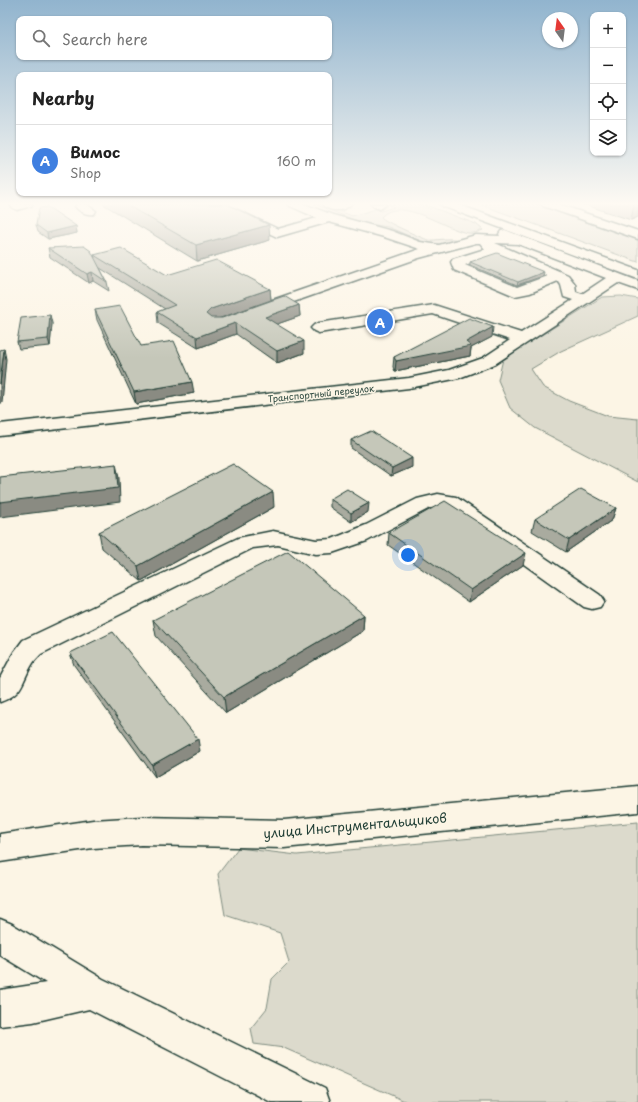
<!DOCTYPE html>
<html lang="en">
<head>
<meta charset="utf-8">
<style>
	body { margin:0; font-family:"Playpen Sans",sans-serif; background:#f2f2f2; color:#222 }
	.controls { position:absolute; right:12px; top:12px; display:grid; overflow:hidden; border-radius:8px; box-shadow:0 1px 3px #0004 }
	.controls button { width:36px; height:36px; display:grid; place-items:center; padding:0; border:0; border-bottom:1px solid #e0e0e0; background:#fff; color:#222; font:20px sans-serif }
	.compass { position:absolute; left:542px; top:12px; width:36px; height:36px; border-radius:50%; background:#fff; box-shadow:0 1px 3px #0004; rotate:346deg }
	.you { position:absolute; left:408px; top:555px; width:14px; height:14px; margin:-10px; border:3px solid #fff; border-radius:50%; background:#1a73e8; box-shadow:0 0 0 6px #1a73e833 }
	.badge { display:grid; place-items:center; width:26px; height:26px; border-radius:50%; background:#d1495b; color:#fff; font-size:13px; font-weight:700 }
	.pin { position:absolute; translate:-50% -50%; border:2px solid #fff; box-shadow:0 1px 4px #0006 }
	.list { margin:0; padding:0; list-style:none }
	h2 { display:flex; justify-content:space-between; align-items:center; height:52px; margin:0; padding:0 16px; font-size:17px }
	h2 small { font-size:13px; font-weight:400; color:#767676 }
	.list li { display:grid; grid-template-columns:26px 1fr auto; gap:12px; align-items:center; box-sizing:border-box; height:72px; padding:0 16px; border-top:1px solid #e0e0e0 }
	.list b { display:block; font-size:15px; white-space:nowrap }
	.list p { margin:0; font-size:13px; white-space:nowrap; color:#767676 }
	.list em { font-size:13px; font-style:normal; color:#767676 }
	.icon { flex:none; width:22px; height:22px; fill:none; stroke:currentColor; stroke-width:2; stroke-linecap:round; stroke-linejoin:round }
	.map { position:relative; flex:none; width:638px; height:1102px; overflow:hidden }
	.search { position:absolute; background:#fff; box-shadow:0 1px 3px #0004; left:16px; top:16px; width:316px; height:44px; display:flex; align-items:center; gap:10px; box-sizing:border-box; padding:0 14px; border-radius:8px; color:#767676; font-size:15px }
	.panel { position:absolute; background:#fff; box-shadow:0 1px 3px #0004; left:16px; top:72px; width:316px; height:124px; border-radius:8px }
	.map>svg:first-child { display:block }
	.green { fill:#dcdacc; stroke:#7e8c80 }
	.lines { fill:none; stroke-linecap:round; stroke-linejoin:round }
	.minor-casing { stroke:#1f3d34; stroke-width:3 }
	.highway-casing { stroke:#1f3d34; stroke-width:3 }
	.path { stroke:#1f3d34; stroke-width:1.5; stroke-dasharray:0.5 2; stroke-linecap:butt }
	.minor { fill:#fcf5e5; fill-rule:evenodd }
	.highway { fill:#fcf5e5; fill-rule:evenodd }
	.wall { fill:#a9ab9f; stroke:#1f3d34 }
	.shaded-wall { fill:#8a8b82; stroke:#1f3d34 }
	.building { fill:#c5c7b9; stroke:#1f3d34 }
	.labels { text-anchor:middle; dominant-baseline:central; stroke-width:3; stroke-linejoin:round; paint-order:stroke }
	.far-street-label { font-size:9px; fill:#1f3d34; stroke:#fcf5e5 }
	.near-street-label { font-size:13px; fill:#1f3d34; stroke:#fcf5e5 }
</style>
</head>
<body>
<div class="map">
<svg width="638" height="1102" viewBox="0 0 638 1102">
	<rect width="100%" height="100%" fill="#fcf5e5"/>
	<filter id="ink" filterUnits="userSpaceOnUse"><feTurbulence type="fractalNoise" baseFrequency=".025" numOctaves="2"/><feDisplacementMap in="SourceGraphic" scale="8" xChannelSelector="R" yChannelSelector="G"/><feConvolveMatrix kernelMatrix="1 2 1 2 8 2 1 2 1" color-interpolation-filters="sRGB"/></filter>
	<g filter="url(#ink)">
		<g class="green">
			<path d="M314,204h8l30,12 24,-7 5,2 13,-4 -6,-3h35l53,20 7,6c-5,2 -10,4 -15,3 -22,-3 -68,-38 -87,-16 2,4 41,21 47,23 7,1 20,-3 31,0l-20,5 -11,-1 -40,-17 -26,-4z"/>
			<polygon points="479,204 537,204 638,238 638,262"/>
			<polygon points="621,296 638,299 638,316 561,351 531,369 543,387 569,401 608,416 638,419 638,482 535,428 510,408 498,380 503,359 602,297"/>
			<polygon points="638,822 638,1102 407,1102 284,1048 254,1044 251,1028 267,1008 272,979 289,962 280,933 225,915 218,874 238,848 297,855"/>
		</g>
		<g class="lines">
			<defs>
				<g id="minor">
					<polygon points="13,204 33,204 31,206 17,210 13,208 11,206"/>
					<path d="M77,204h9l10,7 -2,3c-7,1 -15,-2 -19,-8z"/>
					<path d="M210,204h15l53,25 39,-11 -27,-12 -2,-2h16l29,11 59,16 28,11 19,3 37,-10 24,1 -1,-2 2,-3 4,-1 133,51v9l-20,-7 -123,81 -36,14 -50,10 -409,48v-12l409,-46 40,-8 34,-12 27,-18 -77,-26 -114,19 -5,-2 -3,-3 3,-3 5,-2 115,-18 87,28 52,-33 -9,-3 -3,-12 -3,-4 -28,12 -15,3 -61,-26 -3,-8 2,-3 32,-10 -5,-6h-4l-57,15 -154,54h-10l-2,-3 2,-3 165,-57 -36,-12 -55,-15 -52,15 -65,-31zM495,243l23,1 88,34 -24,16 -6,-2 -1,-8 -7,-9zM496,254l51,22 -30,11 -52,-22z"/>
					<path d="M322,204h29c-7,8 -22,8 -29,0z"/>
					<polygon points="371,204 385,204 386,205 380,209 373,206"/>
					<polygon points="541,204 558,204 638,231 638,239 543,206"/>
					<path d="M438,494l18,3 144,98 4,6 -4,6 -8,2 -8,-2 -140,-100 -14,1 -63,33 -35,12 -16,1 -38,-9 -25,3 -212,106c-3,3 -6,6 -8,9 -12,19 -9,31 -33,39v-24l14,-26 9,-12 215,-102 35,-7 43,9 16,-1 34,-14 51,-26z"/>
					<polygon points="638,786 638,812 284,848 142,845 93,848 0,862 0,834 93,820 142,817 284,820"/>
					<polygon points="0,919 12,924 103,979 325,1088 330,1102 271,1102 89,1009 33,1022 0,1026 0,990 46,983 0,955"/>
				</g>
				<polygon id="highway" points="440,204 457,204 638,270 638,279 442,206"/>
			</defs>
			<use href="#minor" class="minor-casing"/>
			<use href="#highway" class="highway-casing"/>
			<polyline class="path" points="418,204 431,209"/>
			<use href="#minor" class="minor"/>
			<use href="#highway" class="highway"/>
		</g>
		<g class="wall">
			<polygon points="103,204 227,204 270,240 197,261"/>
			<polygon points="583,204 638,204 638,217 631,220"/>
			<polygon points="36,225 76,226 77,233 48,239 38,232"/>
			<polygon points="48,248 95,258 94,255 167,275 270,289 271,300 218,318 222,318 299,305 300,316 277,324 304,353 277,363 236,334 198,348 158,323 157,312 165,309 100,268 107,282 109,291 93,281 89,283 50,257"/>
			<polygon points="470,262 543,276 517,285 470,265"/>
			<polygon points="95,310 141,346 194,393 136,404 97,320"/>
			<polygon points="52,323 50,346 19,349 17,342"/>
			<polygon points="492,337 471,348 470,356 395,371 393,367 394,357"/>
			<polygon points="351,440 412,467 391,476 351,448"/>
			<polygon points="330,499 368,512 351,522 330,507"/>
			<polygon points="274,507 141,581 102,548 99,532"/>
			<polygon points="616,508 612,520 566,552 532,531 535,519"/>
			<polygon points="389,533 523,565 469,602 388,545"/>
			<polygon points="364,615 363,631 226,713 156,636 153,620"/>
			<polygon points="70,653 200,751 155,777 74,665"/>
		</g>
		<g class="shaded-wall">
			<polygon points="634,204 638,204 638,217 631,220"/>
			<polygon points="269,225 270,240 197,261 196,245"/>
			<polygon points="76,226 77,233 48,239 47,233"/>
			<polygon points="92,272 93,281 89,283 87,274"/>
			<polygon points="544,272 543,276 517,285 518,282"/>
			<polygon points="270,289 271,300 212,321 206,314 211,309"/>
			<polygon points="299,305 300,316 266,328 265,317"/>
			<polygon points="50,315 52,323 50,346 48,339"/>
			<polygon points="235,323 236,334 198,348 197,337"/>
			<polygon points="493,327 492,337 471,348 470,356 395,371 396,361 466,342"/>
			<polygon points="304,341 304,353 277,363 277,351"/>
			<polygon points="4,349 6,359 2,403 0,403 0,384"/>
			<polygon points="192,382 194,393 136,404 134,392"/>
			<polygon points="412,458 412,467 391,476 392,468"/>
			<polygon points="116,464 119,478 120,502 0,517 0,502"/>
			<polygon points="273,492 274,507 141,581 138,566"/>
			<polygon points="369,503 368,512 351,522 351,513"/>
			<polygon points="616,508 612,520 566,552 569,540"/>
			<polygon points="526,553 523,565 469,602 471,590"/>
			<polygon points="364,615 363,631 226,713 224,697"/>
			<polygon points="198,739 200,751 155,777 152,765"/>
		</g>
		<g class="building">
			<polygon points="125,204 227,204 269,225 196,245"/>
			<polygon points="48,207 76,226 47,233 36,225 39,208"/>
			<polygon points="84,246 91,251 107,282 92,272 87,274 48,248"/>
			<polygon points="121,248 167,275 216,260 270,289 211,309 206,314 211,318 222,318 284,296 299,305 265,317 304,341 277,351 235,323 197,337 157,312 175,305 94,255"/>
			<polygon points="497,253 544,272 518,282 470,262"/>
			<polygon points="120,306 141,346 174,341 192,382 134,392 95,310"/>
			<polygon points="50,315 48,339 17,342 21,318"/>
			<polygon points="469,318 493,327 466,342 471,346 396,361 394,357"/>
			<polygon points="4,349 0,384 0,350"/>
			<polygon points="371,431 412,458 392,468 351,440"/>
			<polygon points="116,464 118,488 0,502 0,477"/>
			<polygon points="233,464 273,492 138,566 99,532"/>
			<polygon points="347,489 369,503 351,513 330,499"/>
			<polygon points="581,489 616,508 569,540 535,519"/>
			<polygon points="445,501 526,553 471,590 389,533"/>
			<polygon points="288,551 364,615 224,697 153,620"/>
			<polygon points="113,632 198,739 152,765 70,653"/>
		</g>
	</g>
	<linearGradient id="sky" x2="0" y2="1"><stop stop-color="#91b4ce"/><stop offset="0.57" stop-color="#fefaf3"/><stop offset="1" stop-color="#fefaf3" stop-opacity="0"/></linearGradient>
	<rect width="638" height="358" fill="url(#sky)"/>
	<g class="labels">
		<g class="far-street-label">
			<text transform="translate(321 393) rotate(-6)">Транспортный переулок</text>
		</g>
		<g class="near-street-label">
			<text transform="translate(355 825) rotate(-5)">улица Инструментальщиков</text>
		</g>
	</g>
</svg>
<div class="controls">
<button>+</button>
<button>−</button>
<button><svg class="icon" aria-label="locate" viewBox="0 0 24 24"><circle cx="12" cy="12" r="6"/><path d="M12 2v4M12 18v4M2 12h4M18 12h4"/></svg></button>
<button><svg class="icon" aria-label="layers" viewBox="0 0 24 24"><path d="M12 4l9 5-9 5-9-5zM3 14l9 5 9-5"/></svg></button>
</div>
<svg class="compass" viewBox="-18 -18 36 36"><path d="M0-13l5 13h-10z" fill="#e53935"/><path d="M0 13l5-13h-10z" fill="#767676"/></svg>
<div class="you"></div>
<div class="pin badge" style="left:380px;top:322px;background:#3f7fe0">A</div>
<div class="search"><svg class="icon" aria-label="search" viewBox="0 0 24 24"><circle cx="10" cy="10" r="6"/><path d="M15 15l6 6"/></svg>Search here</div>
<section class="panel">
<h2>Nearby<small></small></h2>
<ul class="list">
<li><span class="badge" style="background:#3f7fe0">A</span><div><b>Вимос</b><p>Shop</p></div><em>160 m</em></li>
</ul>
</section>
</div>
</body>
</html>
